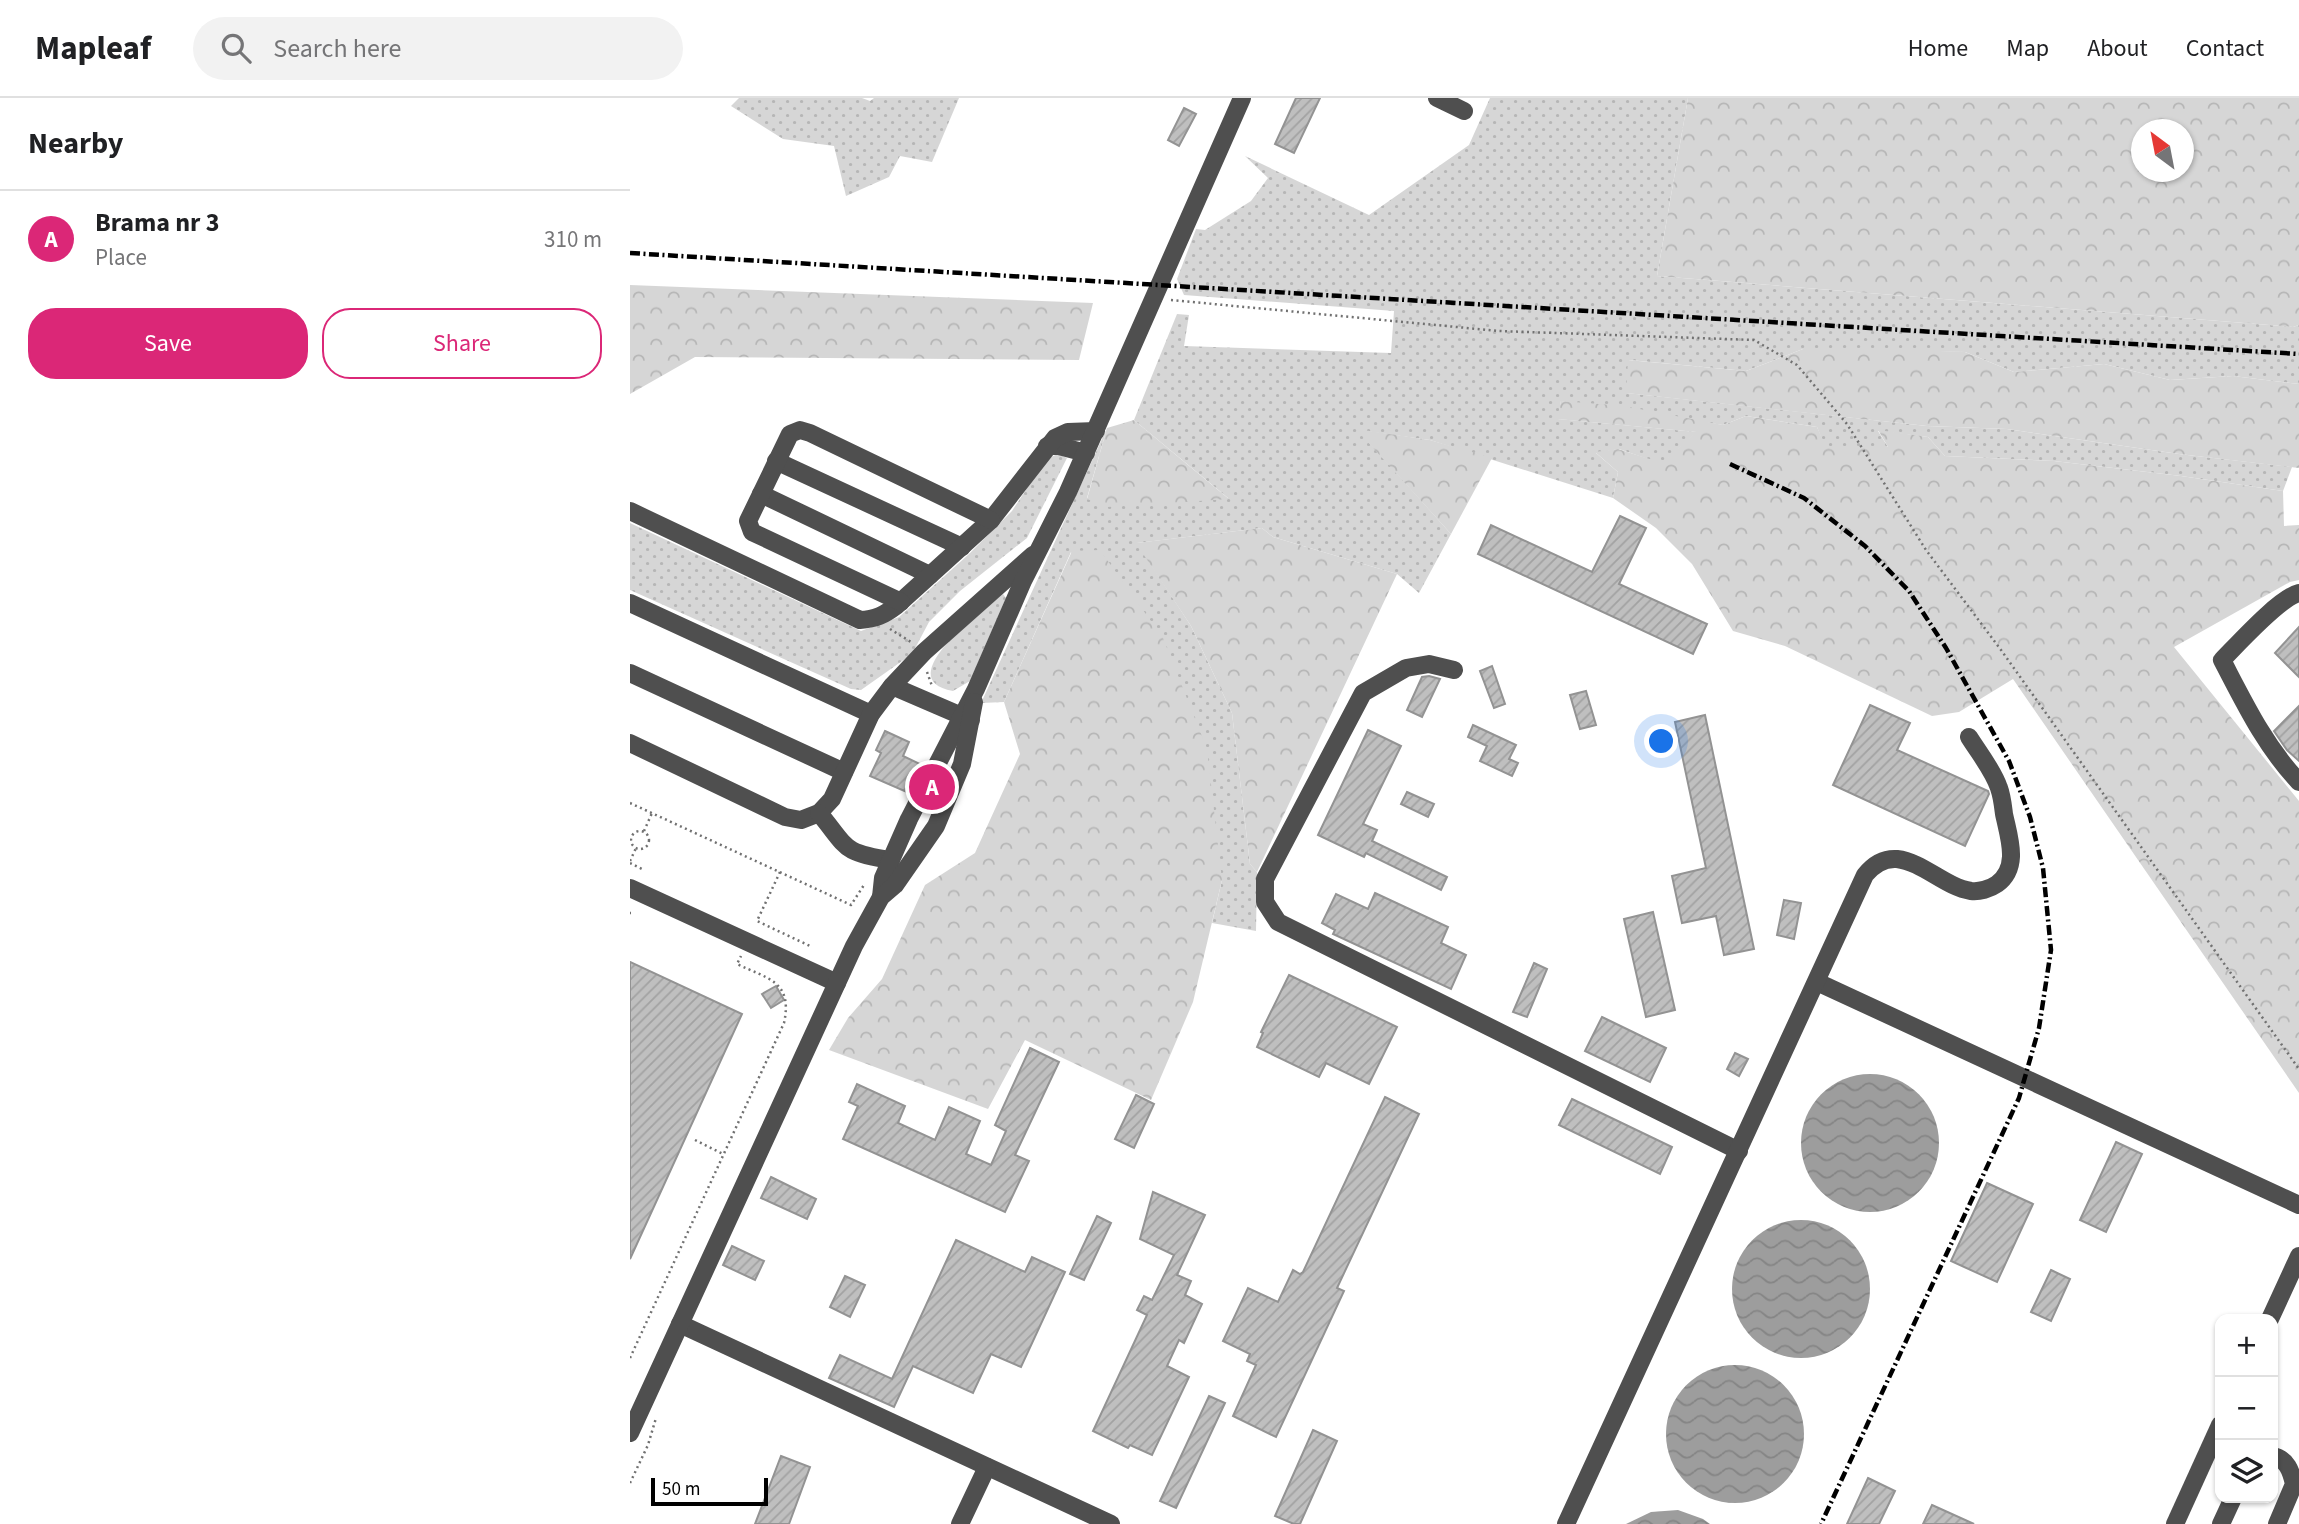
<!DOCTYPE html>
<html lang="en">
<head>
<meta charset="utf-8">
<style>
	body { margin:0; font-family:"Source Sans 3",sans-serif; background:#f2f2f2; color:#202124 }
	.controls { position:absolute; right:21px; bottom:21px; display:grid; overflow:hidden; border-radius:14px; box-shadow:0 2px 5px #0004 }
	.controls button { width:63px; height:63px; display:grid; place-items:center; padding:0; border:0; border-bottom:2px solid #e0e0e0; background:#fff; color:#202124; font:35px sans-serif }
	.compass { position:absolute; left:1501px; top:21px; width:63px; height:63px; border-radius:50%; background:#fff; box-shadow:0 2px 5px #0004; rotate:328deg }
	.scale { position:absolute; left:21px; bottom:18px; width:117px; box-sizing:border-box; padding-left:7px; border:4px solid #000; border-top:0; font-size:19px; line-height:24px; white-space:nowrap; color:#000; -webkit-text-stroke:5px #fff; paint-order:stroke }
	.you { position:absolute; left:1032px; top:644px; width:24px; height:24px; margin:-18px; border:5px solid #fff; border-radius:50%; background:#1a73e8; box-shadow:0 0 0 10px #1a73e833 }
	.badge { display:grid; place-items:center; width:46px; height:46px; border-radius:50%; background:#db2777; color:#fff; font-size:23px; font-weight:700 }
	.pin { position:absolute; translate:-50% -50%; border:4px solid #fff; box-shadow:0 2px 7px #0006 }
	.list { margin:0; padding:0; list-style:none }
	h2 { display:flex; justify-content:space-between; align-items:center; height:91px; margin:0; padding:0 28px; font-size:30px }
	h2 small { font-size:23px; font-weight:400; color:#757577 }
	.list li { display:grid; grid-template-columns:46px 1fr auto; gap:21px; align-items:center; box-sizing:border-box; height:98px; padding:0 28px; border-top:2px solid #e0e0e0 }
	.list b { display:block; font-size:26px; white-space:nowrap }
	.list p { margin:0; font-size:23px; white-space:nowrap; color:#757577 }
	.list em { font-size:23px; font-style:normal; color:#757577 }
	.actions { display:flex; gap:14px; padding:21px 28px }
	.actions a { flex:1; padding:16px 0; border:2px solid #db2777; border-radius:28px; text-align:center; font-size:24px; color:#db2777 }
	.actions .main { background:#db2777; color:#fff }
	.icon { flex:none; width:38px; height:38px; fill:none; stroke:currentColor; stroke-width:2; stroke-linecap:round; stroke-linejoin:round }
	.map { position:relative; flex:none; width:1669px; height:1426px; overflow:hidden }
	header { display:flex; align-items:center; gap:42px; box-sizing:border-box; height:98px; padding:0 35px; background:#fff; border-bottom:2px solid #e0e0e0 }
	header strong { font-size:33px }
	nav { display:flex; gap:38px; margin-inline-start:auto; font-size:24px }
	.search { width:490px; height:63px; background:#f2f2f2; display:flex; align-items:center; gap:18px; box-sizing:border-box; padding:0 24px; border-radius:38px; color:#757577; font-size:26px }
	main { display:flex }
	aside { flex:1; background:#fff }
	.map>svg:first-child { display:block }
	.grass { fill:url(#grass-dots) }
	.forest { fill:url(#forest-crowns); fill-rule:evenodd }
	.water { fill:url(#water-waves) }
	.building { fill:url(#building-hatch); stroke:#939393; stroke-width:2 }
	.lines { fill:none; stroke-linecap:round; stroke-linejoin:round }
	.path { stroke:#717171; stroke-width:2.5; stroke-dasharray:2 3.5; stroke-linecap:butt }
	.minor { stroke:#4f4f4f; stroke-width:18 }
	.rail { stroke:#000; stroke-width:4.5; stroke-dasharray:10 3.5 2 3.5; stroke-linecap:butt }
</style>
</head>
<body>
<header>
<strong>Mapleaf</strong>
<div class="search"><svg class="icon" aria-label="search" viewBox="0 0 24 24"><circle cx="10" cy="10" r="6"/><path d="M15 15l6 6"/></svg>Search here</div>
<nav><a>Home</a><a>Map</a><a>About</a><a>Contact</a></nav>
</header>
<main>
<aside>
<h2>Nearby<small></small></h2>
<ul class="list">
<li><span class="badge">A</span><div><b>Brama nr 3</b><p>Place</p></div><em>310 m</em></li>
</ul>
<div class="actions"><a class="main">Save</a><a>Share</a></div>
</aside>
<div class="map">
<svg width="1669" height="1426" viewBox="0 0 1669 1426">
	<defs>
		<pattern id="grass-dots" width="8" height="8" patternUnits="userSpaceOnUse" patternTransform="scale(1.75)"><rect width="8" height="8" fill="#d6d6d6"/><path d="M2 2h.1M6 6h.1" fill="none" stroke="#b6b6b6" stroke-width="1.8" stroke-linecap="round"/></pattern>
		<pattern id="forest-crowns" width="20" height="18" patternUnits="userSpaceOnUse" patternTransform="scale(1.75)"><rect width="20" height="18" fill="#d6d6d6"/><path d="M2 6a3 3 0 1 1 6 0M12 15a3 3 0 1 1 6 0" fill="none" stroke="#b6b6b6"/></pattern>
		<pattern id="water-waves" width="16" height="10" patternUnits="userSpaceOnUse" patternTransform="scale(1.75)"><rect width="16" height="10" fill="#9d9d9d"/><path d="M0 5q4-4 8 0t8 0" fill="none" stroke="#858585"/></pattern>
		<pattern id="building-hatch" width="6" height="6" patternUnits="userSpaceOnUse" patternTransform="scale(1.75)"><rect width="6" height="6" fill="#bfbfbf"/><path d="M-1 1l2-2M0 6l6-6M5 7l2-2" fill="none" stroke="#a2a2a2"/></pattern>
	</defs>
	<rect width="100%" height="100%" fill="#fff"/>
	<g class="grass">
		<polygon points="109,0 232,0 240,3 244,0 329,0 302,64 270,58 259,79 216,98 204,48 153,41 101,8"/>
		<polygon points="860,0 1058,0 1027,178 1663,229 1669,227 1669,286 1603,278 1540,282 1474,266 1384,274 1335,254 1173,251 1116,273 999,262 997,295 1297,328 1377,331 1549,356 1662,369 1653,393 1551,378 1424,363 1315,358 1298,339 1248,333 1258,349 1195,349 1187,329 1116,318 1093,327 931,303 928,321 1067,334 1032,366 989,351 966,355 988,374 983,400 800,342 728,332 821,436 789,495 767,476 643,439 632,430 507,445 561,528 602,615 620,766 627,774 626,833 582,825 592,782 441,454 374,604 351,605 477,330 457,400 598,400 504,322 547,216 559,217 554,248 761,255 764,213 554,197 547,181 566,131 575,132 621,103 638,80 615,58 739,117 839,47"/>
		<polygon points="428,356 437,360 397,440 330,493 299,524 282,556 231,592 221,591 0,492 0,425 231,533 269,519 339,456 382,413 416,361"/>
		<path d="M373,496l3,4 -36,83 -17,10c-65,-12 32,-82 50,-97z"/>
	</g>
	<g class="forest">
		<path d="M1058,0h611v227l-6,2 -636,-51zM1512,32h42v42h-42z"/>
		<polygon points="0,187 463,205 449,262 65,259 0,296"/>
		<polygon points="1173,251 1260,251 1335,254 1384,274 1474,266 1540,282 1603,278 1669,286 1669,370 1549,356 1377,331 1297,328 996,295 998,262 1116,273"/>
		<polygon points="931,303 994,308 1093,327 1116,318 1187,329 1196,349 1258,349 1248,332 1298,339 1315,358 1424,363 1551,378 1653,393 1654,428 1669,427 1669,482 1660,484 1544,549 1669,703 1669,995 1383,581 1329,614 1302,618 1155,548 1103,533 1062,466 1026,430 983,400 988,374 965,354 988,351 1032,365 1066,334 927,321"/>
		<polygon points="504,322 599,401 477,409 457,401 477,330"/>
		<polygon points="726,331 800,342 862,360 821,436"/>
		<polygon points="632,430 643,439 767,476 627,774 620,766 602,615 561,528 506,445"/>
		<polygon points="470,452 533,540 577,651 592,782 563,904 521,1002 395,942 358,1011 199,952 218,920 252,881 295,787 345,755 390,656 374,604 442,453"/>
	</g>
	<g class="water">
		<circle cx="1240" cy="1045" r="69"/>
		<circle cx="1171" cy="1191" r="69"/>
		<circle cx="1105" cy="1336" r="69"/>
		<polygon points="1048,1412 1073,1421 1080,1426 996,1426 1021,1414"/>
	</g>
	<g class="building">
		<polygon points="666,0 690,0 664,55 645,46"/>
		<polygon points="554,10 566,16 549,48 538,42"/>
		<polygon points="990,418 1016,430 989,486 1077,526 1063,556 848,456 861,427 962,474"/>
		<polygon points="1669,529 1669,579 1645,555"/>
		<polygon points="862,568 875,606 864,610 850,573"/>
		<polygon points="799,578 810,581 792,619 777,612 792,579"/>
		<polygon points="956,593 966,627 950,631 940,597"/>
		<polygon points="1240,607 1280,625 1267,652 1358,693 1359,696 1335,748 1203,687"/>
		<polygon points="1669,608 1669,663 1657,652 1644,633"/>
		<polygon points="1075,617 1124,851 1094,857 1086,818 1052,825 1042,778 1076,770 1045,624"/>
		<polygon points="843,627 886,647 879,661 888,665 882,678 850,663 857,648 838,639"/>
		<polygon points="738,632 771,648 733,726 747,732 742,743 817,779 811,792 736,755 734,759 688,737"/>
		<polygon points="255,633 279,644 273,658 294,668 279,695 240,678 251,655 246,652"/>
		<polygon points="777,694 804,706 798,719 771,706"/>
		<polygon points="745,795 818,829 811,845 836,857 821,891 703,836 705,832 692,825 706,796 738,811"/>
		<polygon points="1154,802 1171,805 1164,841 1147,837"/>
		<polygon points="1023,814 1045,912 1016,919 994,821"/>
		<polygon points="0,864 112,916 0,1161"/>
		<polygon points="904,865 917,871 897,919 883,914"/>
		<polygon points="659,877 767,929 739,986 696,965 689,979 627,949 633,935 631,934"/>
		<polygon points="146,888 154,902 141,910 132,896"/>
		<polygon points="972,919 1036,950 1020,984 955,953"/>
		<polygon points="400,950 429,964 385,1057 399,1063 375,1114 213,1041 228,1008 219,1004 227,986 275,1008 268,1025 305,1042 319,1009 350,1023 336,1056 361,1067 376,1033 365,1027"/>
		<polygon points="1105,955 1118,961 1109,978 1097,971"/>
		<polygon points="506,997 524,1006 504,1050 485,1041"/>
		<polygon points="755,999 789,1016 707,1190 714,1193 646,1339 603,1318 626,1267 617,1263 620,1256 593,1243 618,1190 648,1204 663,1172 670,1176 673,1174"/>
		<polygon points="942,1001 1042,1049 1030,1076 929,1027"/>
		<polygon points="1486,1044 1512,1056 1476,1134 1450,1122"/>
		<polygon points="141,1079 186,1101 177,1121 131,1100"/>
		<polygon points="1357,1085 1403,1106 1367,1184 1321,1163"/>
		<polygon points="523,1094 575,1117 547,1177 561,1183 555,1197 572,1206 554,1245 549,1242 537,1268 559,1279 522,1357 500,1347 498,1350 463,1333 517,1217 507,1212 514,1198 522,1202 544,1157 510,1141"/>
		<polygon points="467,1118 481,1125 454,1182 440,1176"/>
		<polygon points="326,1142 395,1174 402,1159 435,1174 391,1269 361,1256 343,1295 283,1268 264,1309 199,1280 210,1257 262,1281"/>
		<polygon points="102,1148 134,1163 125,1182 93,1167"/>
		<polygon points="1421,1172 1440,1181 1421,1223 1401,1214"/>
		<polygon points="215,1178 235,1187 220,1219 200,1209"/>
		<polygon points="579,1298 595,1305 546,1410 530,1403"/>
		<polygon points="683,1332 707,1343 670,1426 664,1426 645,1418"/>
		<polygon points="151,1358 180,1369 159,1426 125,1426"/>
		<polygon points="1238,1380 1265,1393 1249,1426 1217,1426"/>
		<polygon points="1302,1407 1344,1426 1293,1426"/>
	</g>
	<g class="lines">
		<g class="path">
			<polyline points="541,202 869,233 1124,242 1167,267 1217,326 1296,452 1371,552 1669,971"/>
			<polyline points="260,531 281,544"/>
			<polyline points="297,574 302,588"/>
			<polyline points="0,705 221,807 234,787"/>
			<polyline points="14,733 22,715"/>
			<circle cx="10" cy="742" r="9"/>
			<polyline points="0,763 6,750"/>
			<polyline points="0,765 14,772"/>
			<polyline points="150,774 127,823 180,848"/>
			<polyline points="0,815 1,815"/>
			<polyline points="65,1042 93,1056"/>
			<path d="M0,1260l154,-335c9,-42 -16,-44 -47,-59l4,-8"/>
			<polyline points="0,1385 18,1347 26,1320"/>
		</g>
		<g class="minor">
			<polyline points="807,0 834,13"/>
			<polyline points="417,348 429,348 456,355"/>
			<polyline points="146,363 332,449"/>
			<polyline points="131,396 300,477"/>
			<path d="M0,413l230,109c16,-1 24,-5 36,-14l95,-86 64,-82 13,-6 28,-1"/>
			<path d="M1669,495c-20,5 -61,51 -77,67 23,44 43,86 77,122"/>
			<polyline points="271,504 122,434 118,423 160,336 170,332 180,335 361,422"/>
			<polyline points="0,505 241,616"/>
			<polyline points="824,572 799,566 776,570 733,595 635,781 635,804 648,824 1109,1053"/>
			<polyline points="0,575 214,674"/>
			<polyline points="262,588 341,622"/>
			<polyline points="0,645 155,719 171,722 189,715 202,701 241,616 262,588 294,554 403,457"/>
			<path d="M189,715c29,35 23,40 72,47"/>
			<polyline points="0,790 207,885"/>
			<polyline points="251,799 253,780 279,721 346,591 393,483 438,394 612,0"/>
			<polyline points="1187,884 1669,1107"/>
			<polyline points="1640,1221 1669,1158"/>
			<polyline points="50,1226 481,1426"/>
			<polyline points="0,1335 224,848 251,799 265,787 306,728 332,666 344,604"/>
			<path d="M1643,1358c14,3 18,15 21,28l-17,40"/>
			<polyline points="330,1426 357,1369"/>
			<path d="M936,1426l299,-649c8,-10 18,-17 32,-16 26,3 48,28 74,32 8,1 19,-2 26,-7 23,-17 12,-46 7,-70 -1,-8 -2,-18 -5,-26 -6,-18 -20,-35 -30,-51"/>
			<polyline points="1545,1426 1590,1327"/>
			<polyline points="1591,1426 1603,1400"/>
		</g>
		<g class="rail">
			<polyline points="0,155 1669,256"/>
			<polyline points="1100,366 1174,400 1235,448 1279,493 1316,550 1379,663 1400,719 1413,770 1421,852 1409,930 1389,1000 1191,1426"/>
		</g>
	</g>
</svg>
<div class="controls">
<button>+</button>
<button>−</button>
<button><svg class="icon" aria-label="layers" viewBox="0 0 24 24"><path d="M12 4l9 5-9 5-9-5zM3 14l9 5 9-5"/></svg></button>
</div>
<svg class="compass" viewBox="-18 -18 36 36"><path d="M0-13l5 13h-10z" fill="#e53935"/><path d="M0 13l5-13h-10z" fill="#757577"/></svg>
<div class="scale">50 m</div>
<div class="you"></div>
<div class="pin badge" style="left:302px;top:689px">A</div>
</div>
</main>
</body>
</html>
